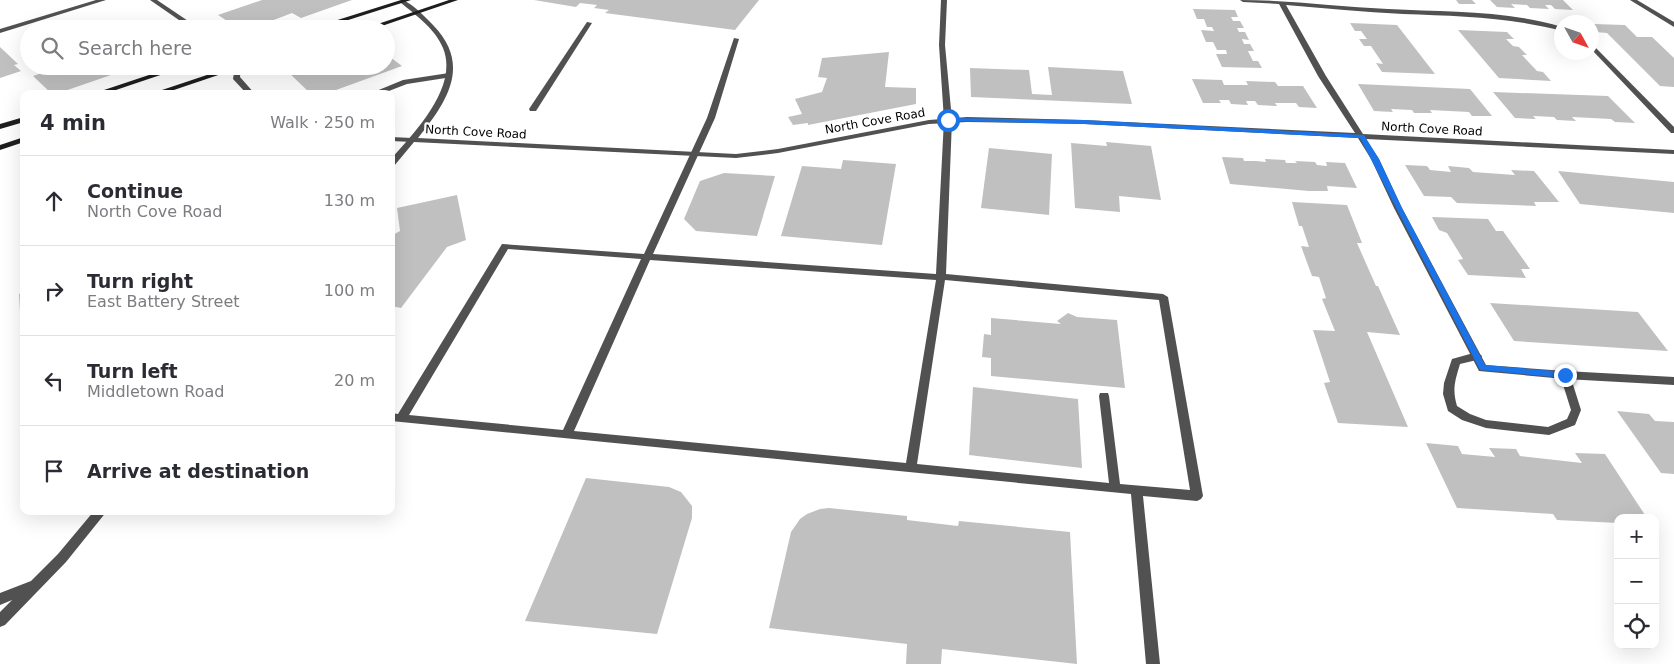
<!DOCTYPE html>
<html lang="en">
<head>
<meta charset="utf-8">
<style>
	body { margin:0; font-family:"DejaVu Sans",sans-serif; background:#f2f2f3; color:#2b2b33 }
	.controls { position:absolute; right:15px; bottom:15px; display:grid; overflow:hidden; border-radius:10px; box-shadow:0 5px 20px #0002 }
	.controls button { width:45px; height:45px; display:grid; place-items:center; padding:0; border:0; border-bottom:1px solid #e1e1e2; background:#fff; color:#2b2b33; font:25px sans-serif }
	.compass { position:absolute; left:1554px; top:15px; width:45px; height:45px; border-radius:50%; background:#fff; box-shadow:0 5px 20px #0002; rotate:130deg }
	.stop { position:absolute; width:15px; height:15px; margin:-11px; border:4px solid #1a73e8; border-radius:50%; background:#fff }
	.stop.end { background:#1a73e8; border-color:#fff; box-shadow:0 1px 5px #0008 }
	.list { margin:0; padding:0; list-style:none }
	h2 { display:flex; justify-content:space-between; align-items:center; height:65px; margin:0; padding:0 20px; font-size:21px }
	h2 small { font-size:16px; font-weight:400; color:#7c7c81 }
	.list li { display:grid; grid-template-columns:32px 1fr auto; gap:15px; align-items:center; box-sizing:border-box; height:90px; padding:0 20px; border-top:1px solid #e1e1e2 }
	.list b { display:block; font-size:19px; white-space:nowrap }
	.list p { margin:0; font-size:16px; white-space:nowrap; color:#7c7c81 }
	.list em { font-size:16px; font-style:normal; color:#7c7c81 }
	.icon { flex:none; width:28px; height:28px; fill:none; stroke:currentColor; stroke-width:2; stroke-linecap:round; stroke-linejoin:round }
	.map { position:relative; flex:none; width:1674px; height:664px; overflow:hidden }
	.search { position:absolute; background:#fff; box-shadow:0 5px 20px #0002; left:20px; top:20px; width:375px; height:55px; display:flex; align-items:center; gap:12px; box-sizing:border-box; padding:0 18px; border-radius:28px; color:#7c7c81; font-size:19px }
	.panel { position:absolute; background:#fff; box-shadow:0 5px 20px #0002; left:20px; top:90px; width:375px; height:425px; border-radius:10px }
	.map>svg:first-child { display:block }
	.building { fill:#c0c0c0 }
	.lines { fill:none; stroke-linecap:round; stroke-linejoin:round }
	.lane { fill:#515151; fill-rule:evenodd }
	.street { fill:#515151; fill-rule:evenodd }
	.secondary { fill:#1e1e1e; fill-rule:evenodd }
	.route { fill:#1a73e8 }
	.labels { text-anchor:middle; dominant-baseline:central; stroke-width:4.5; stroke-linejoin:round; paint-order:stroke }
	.far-street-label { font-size:12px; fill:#000; stroke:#fff }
</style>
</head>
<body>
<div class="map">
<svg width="1674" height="664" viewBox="0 0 1674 664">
	<rect width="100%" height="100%" fill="#fff"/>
	<g class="building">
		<polygon points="262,0 352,0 301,18 292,13 258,26 256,24 241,24 235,26 218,15"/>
		<polygon points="534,0 759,0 735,30 605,13 609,10 594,8 597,5 580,3 576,7"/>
		<polygon points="1456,0 1472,0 1476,4 1459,4"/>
		<polygon points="1490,0 1563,0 1573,10 1555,9 1551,5 1545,5 1549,9 1530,8 1527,5 1511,4 1515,8 1497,7"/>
		<polygon points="1193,9 1235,10 1238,17 1231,17 1233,21 1240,21 1244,28 1237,28 1239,32 1245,32 1249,40 1242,39 1244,44 1250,44 1254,51 1248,51 1253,61 1258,61 1262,68 1222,67 1216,54 1227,54 1226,50 1217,50 1213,42 1206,42 1201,30 1214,31 1212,27 1207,27 1204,19 1197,19"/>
		<polygon points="1350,23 1397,25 1435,74 1382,72 1376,63 1383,64 1371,46 1364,46 1359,39 1367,39 1361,31 1355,31"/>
		<polygon points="1592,24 1625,25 1637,37 1652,37 1674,58 1674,87 1660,86 1607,33 1596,32 1592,27"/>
		<polygon points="1458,30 1507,32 1514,39 1506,39 1513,46 1519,47 1527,55 1522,55 1537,71 1543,72 1551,81 1499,78"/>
		<polygon points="0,47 18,64 14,65 21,71 0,78"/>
		<polygon points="889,52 885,87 916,88 916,104 808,125 808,123 793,125 788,117 802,114 795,99 822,92 827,78 818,77 822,58"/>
		<polygon points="386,54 402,66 325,94 311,94 287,71 302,66 386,66"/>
		<polygon points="62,66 134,66 134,67 56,94 52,94 33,76"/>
		<polygon points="1048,67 1123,71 1132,104 971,97 970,68 1029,70 1032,94 1052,95"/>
		<polygon points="1192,79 1222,80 1224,85 1248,85 1246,81 1275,82 1278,86 1303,86 1317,108 1299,107 1296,103 1275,103 1277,106 1258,105 1255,101 1246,101 1248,105 1231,104 1229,100 1219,100 1221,103 1203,103"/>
		<polygon points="1358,84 1470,89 1492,116 1472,116 1469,112 1430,110 1432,113 1414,113 1412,110 1391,109 1393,112 1374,111"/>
		<polygon points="1493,92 1608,96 1635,123 1615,122 1611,119 1572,117 1576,121 1557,120 1554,117 1533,116 1536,119 1515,118"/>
		<polygon points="1106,142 1151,146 1161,200 1119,196 1120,212 1075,208 1071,143 1107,146"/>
		<polygon points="989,148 1052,154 1049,215 981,208"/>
		<polygon points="1222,157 1243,158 1244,161 1256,161 1266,162 1265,159 1285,160 1286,163 1297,163 1295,161 1315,162 1317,165 1327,166 1326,162 1345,163 1357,188 1327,186 1328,191 1309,191 1230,184"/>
		<polygon points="843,160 896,164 882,245 781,236 802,166 841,169"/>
		<polygon points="1405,165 1427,166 1430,170 1451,172 1448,166 1469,168 1473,172 1515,175 1511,170 1534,171 1559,202 1534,202 1536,206 1457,203 1451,197 1424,196"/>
		<polygon points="1558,171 1674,182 1674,213 1580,204"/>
		<polygon points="724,173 775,176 757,236 696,231 684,219 700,181"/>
		<polygon points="457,195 466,240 447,247 401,308 391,306 391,236 400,231 397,208"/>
		<polygon points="1292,202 1347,205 1362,243 1357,243 1376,286 1378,286 1400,335 1367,332 1408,427 1338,423 1324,383 1330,382 1313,330 1335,331 1322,299 1326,298 1319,277 1312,276 1301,246 1309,247 1302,226 1299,226"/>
		<polygon points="1432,217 1488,219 1496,231 1503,231 1530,269 1521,269 1526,278 1468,275 1458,260 1463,259 1447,233 1439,230"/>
		<polygon points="24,292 24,310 20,312 19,294"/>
		<polygon points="1490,303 1638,312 1668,351 1514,341"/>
		<polygon points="1068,313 1077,317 1117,320 1125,388 991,376 991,358 982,357 984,334 991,335 991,318 1061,324 1057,321"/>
		<polygon points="973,387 1078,399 1082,468 969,455"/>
		<polygon points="1617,411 1649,414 1655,421 1674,422 1674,474 1661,473"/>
		<polygon points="1426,443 1458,446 1462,454 1495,457 1489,448 1516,449 1520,456 1582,463 1575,453 1605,454 1645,515 1618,518 1618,523 1557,520 1553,514 1457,508"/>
		<polygon points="586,478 669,487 681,492 692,506 692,518 657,634 525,621"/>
		<polygon points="829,508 907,516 907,520 958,526 959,521 1070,532 1077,664 942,649 941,664 906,664 907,644 769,628 791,532 800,519 807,514 820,509"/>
	</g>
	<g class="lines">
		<g class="lane">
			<polygon points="96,0 106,0 0,33 0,29"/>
			<polygon points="150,0 157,0 200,29 192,29"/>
			<path d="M941,0h6l-2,45 7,75 -6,154 217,20 5,3 35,199 -2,3 -4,2 -54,-5 17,168h-14l-15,-170 -740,-73v-8l7,1 104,-170 142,10 63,-136 27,-80 5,1 -24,79 -62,136 283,20 8,-154 -5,-75zM508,249l133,10 -78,171 -154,-15zM650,260l286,20 -30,183 -332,-32zM945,280l214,20 31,190 -70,-6 -11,-88 -1,-3h-8l-1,3 10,87 -192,-19z"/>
			<polygon points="587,22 592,23 536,111 530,111 529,109"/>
			<polygon points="235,66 241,66 240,77 255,94 247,94 233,79"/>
			<polygon points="449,73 452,73 452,77 407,84 381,94 369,94 403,80"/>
			<polygon points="391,137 412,138 416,140 412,142 391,141"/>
			<path d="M1477,352l5,4 -1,3 -21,5c-5,17 -8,25 -3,42l13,8 16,6 62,7 19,-8 4,-9 -11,-35 1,-3h8l1,3 11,35 -6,15 -26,10 -63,-7 -24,-8 -14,-9 -5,-17 1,-11 8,-24z"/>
		</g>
		<g class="street">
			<path d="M403,0c11,5 21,16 30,25 39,40 14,77 -15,113l318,16 42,-5 151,-29 38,-3 117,3 271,13 -37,-57 -39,-72 -36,-2 -3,-2c49,0 98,7 148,9 58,3 117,1 174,18v4c-54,-14 -104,-15 -159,-17 -39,-2 -78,-6 -117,-9l40,71 37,58 311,16v4l-308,-15 13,20 23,49 84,157 79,6 109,6v8l-109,-6 -86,-8 -85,-163 -23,-49 -13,-21 -274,-14 -117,-2 -38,2 -151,29 -42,5 -322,-16 -20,24h-3v-7c24,-27 68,-72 52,-111 -7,-18 -27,-33 -42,-45l-1,-1z"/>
			<polygon points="1630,0 1637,0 1674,22 1674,27"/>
			<polygon points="1592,45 1594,46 1674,127 1674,133 1671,133 1592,50"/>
			<polygon points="94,511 107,511 66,562 5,625 0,627 0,612 12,600 0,605 0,593 31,581 58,554"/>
		</g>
		<g class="secondary">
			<polygon points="401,0 411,0 320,29 309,29"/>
			<polygon points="449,0 458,0 373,29 363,29"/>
			<polygon points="176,66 187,66 104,94 92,94"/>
			<polygon points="234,66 245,66 162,94 150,94"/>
			<polygon points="24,117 24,122 0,129 0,124"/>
			<polygon points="24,137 24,142 0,150 0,145"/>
		</g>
	</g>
	<polygon class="route" points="948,118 1084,120 1364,135 1379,159 1402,208 1485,365 1565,372 1569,375 1565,378 1480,370 1360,138 1084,124 946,121"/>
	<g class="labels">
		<g class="far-street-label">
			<text transform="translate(875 121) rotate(-10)">North Cove Road</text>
			<text transform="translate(1432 129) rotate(3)">North Cove Road</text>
			<text transform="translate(476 132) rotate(3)">North Cove Road</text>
		</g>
	</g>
</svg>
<div class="controls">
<button>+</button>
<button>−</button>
<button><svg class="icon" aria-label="locate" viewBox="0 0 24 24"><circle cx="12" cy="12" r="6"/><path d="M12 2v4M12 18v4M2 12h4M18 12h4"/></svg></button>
</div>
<svg class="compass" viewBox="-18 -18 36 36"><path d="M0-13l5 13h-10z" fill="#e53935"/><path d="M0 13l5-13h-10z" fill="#7c7c81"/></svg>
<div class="stop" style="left:948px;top:120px"></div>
<div class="stop end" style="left:1565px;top:375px"></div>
<div class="search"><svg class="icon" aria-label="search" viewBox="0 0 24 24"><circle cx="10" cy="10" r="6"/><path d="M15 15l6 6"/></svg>Search here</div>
<section class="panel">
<h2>4 min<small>Walk · 250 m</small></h2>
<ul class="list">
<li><svg class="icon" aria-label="ahead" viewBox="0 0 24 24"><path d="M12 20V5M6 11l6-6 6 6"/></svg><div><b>Continue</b><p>North Cove Road</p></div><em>130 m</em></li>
<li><svg class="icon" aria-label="right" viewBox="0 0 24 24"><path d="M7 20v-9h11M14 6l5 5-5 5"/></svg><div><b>Turn right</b><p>East Battery Street</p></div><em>100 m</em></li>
<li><svg class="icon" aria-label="left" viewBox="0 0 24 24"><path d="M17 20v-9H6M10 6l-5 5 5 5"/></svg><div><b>Turn left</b><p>Middletown Road</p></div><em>20 m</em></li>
<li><svg class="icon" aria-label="arrive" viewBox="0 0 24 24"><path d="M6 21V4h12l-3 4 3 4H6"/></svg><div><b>Arrive at destination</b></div></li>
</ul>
</section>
</div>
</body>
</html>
